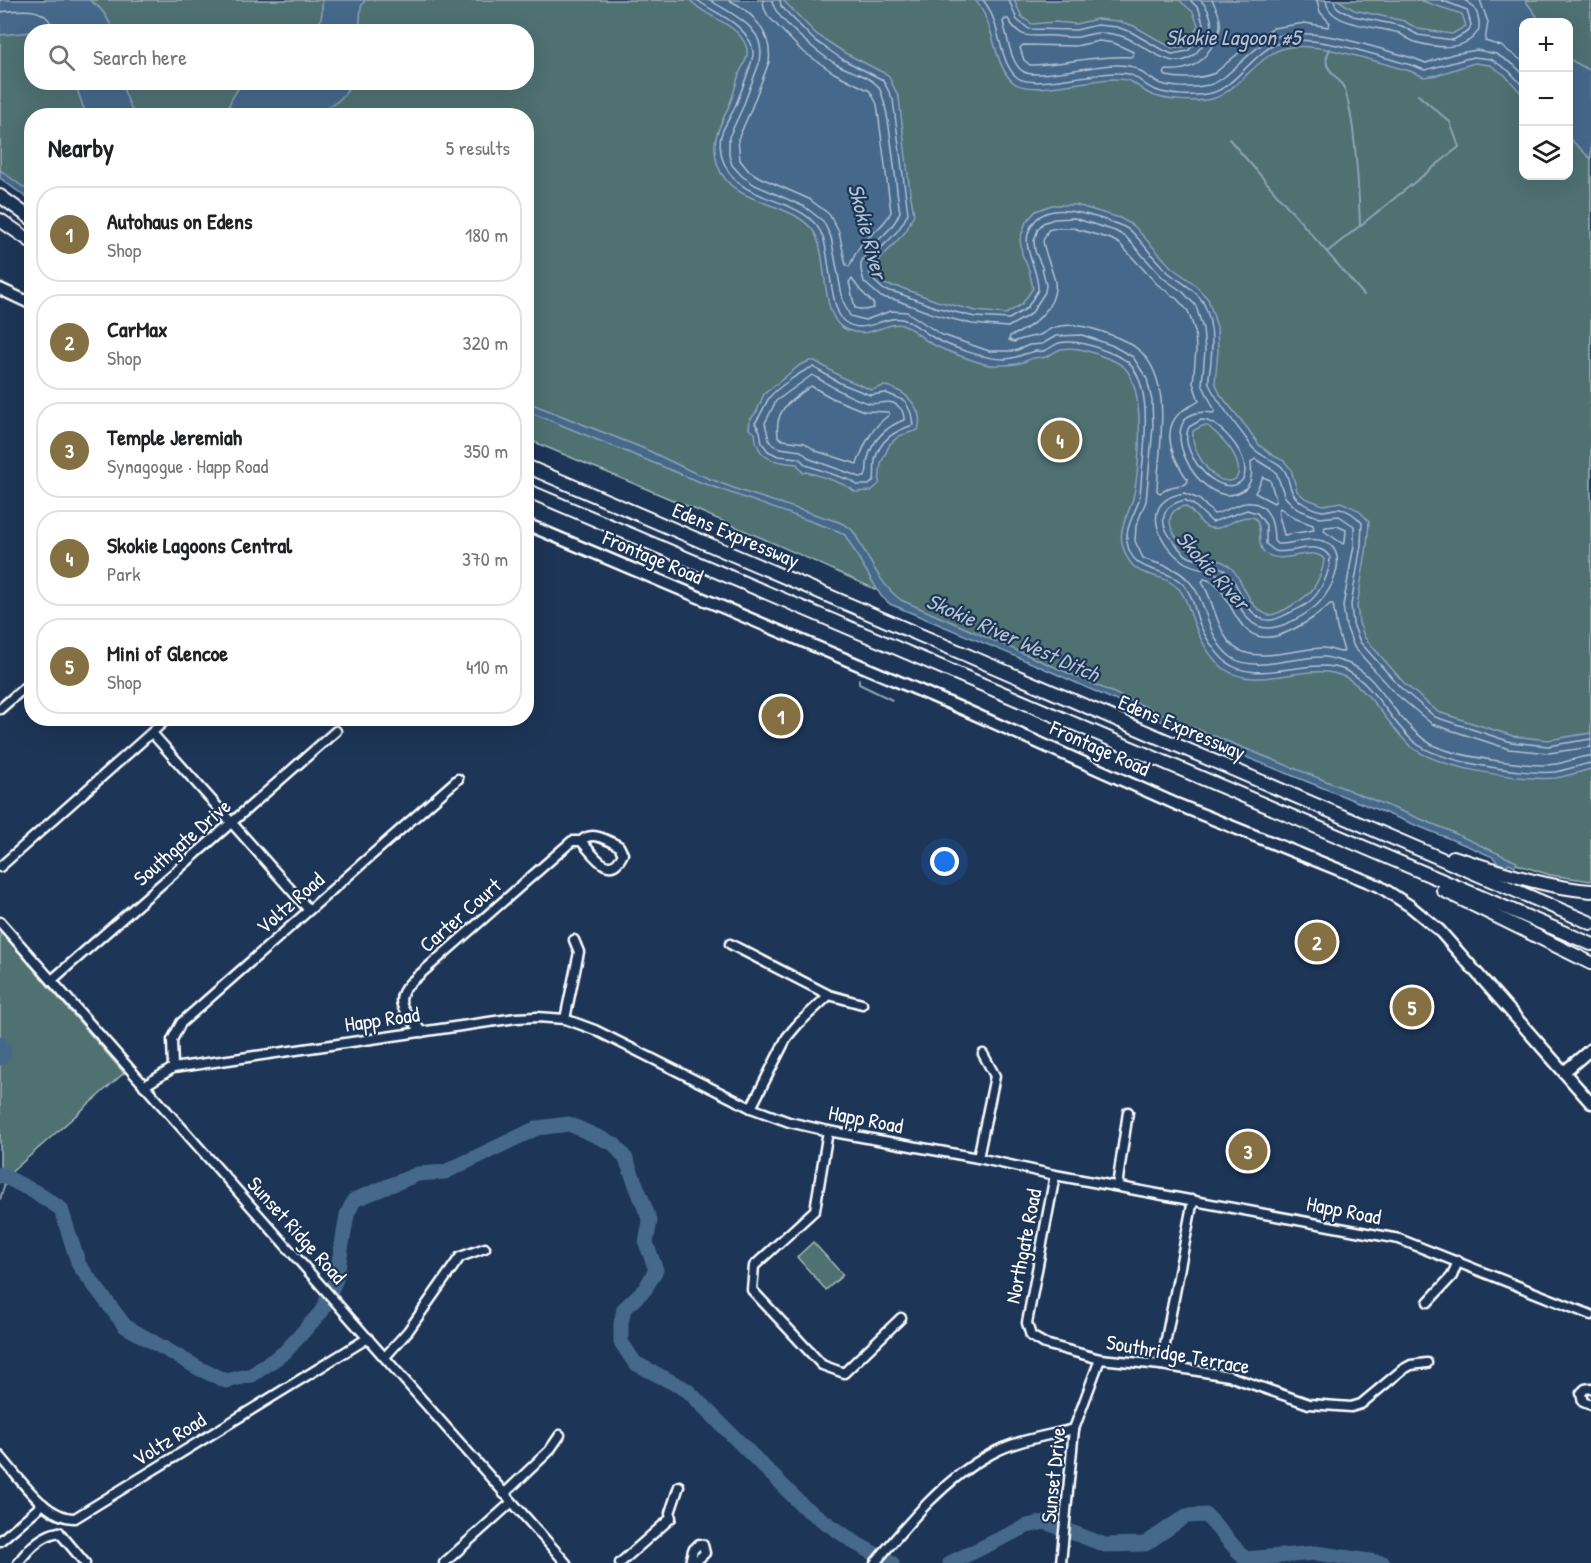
<!DOCTYPE html>
<html lang="en">
<head>
<meta charset="utf-8">
<style>
	body { margin:0; font-family:"Patrick Hand",sans-serif; background:#f2f2f2; color:#202124 }
	.controls { position:absolute; right:18px; top:18px; display:grid; overflow:hidden; border-radius:12px; box-shadow:0 6px 24px #0002 }
	.controls button { width:54px; height:54px; display:grid; place-items:center; padding:0; border:0; border-bottom:2px solid #e0e0e0; background:#fff; color:#202124; font:30px sans-serif }
	.you { position:absolute; left:945px; top:862px; width:21px; height:21px; margin:-15px; border:4px solid #fff; border-radius:50%; background:#1a73e8; box-shadow:0 0 0 9px #1a73e833 }
	.badge { display:grid; place-items:center; width:39px; height:39px; border-radius:50%; background:#847042; color:#fff; font-size:20px; font-weight:700 }
	.pin { position:absolute; translate:-50% -50%; border:3px solid #fff; box-shadow:0 2px 6px #0006 }
	.list { margin:0; padding:0; list-style:none }
	h2 { display:flex; justify-content:space-between; align-items:center; height:78px; margin:0; padding:0 24px; font-size:26px }
	h2 small { font-size:20px; font-weight:400; color:#757577 }
	.list li { display:grid; grid-template-columns:39px 1fr auto; gap:18px; align-items:center; box-sizing:border-box; height:96px; margin:0 12px 12px; padding:0 12px; border:2px solid #e0e0e0; border-radius:24px }
	.list b { display:block; font-size:22px; white-space:nowrap }
	.list p { margin:0; font-size:20px; white-space:nowrap; color:#757577 }
	.list em { font-size:20px; font-style:normal; color:#757577 }
	.icon { flex:none; width:33px; height:33px; fill:none; stroke:currentColor; stroke-width:2; stroke-linecap:round; stroke-linejoin:round }
	.map { position:relative; flex:none; width:1591px; height:1563px; overflow:hidden }
	.search { position:absolute; background:#fff; box-shadow:0 6px 24px #0002; left:24px; top:24px; width:510px; height:66px; display:flex; align-items:center; gap:15px; box-sizing:border-box; padding:0 21px; border-radius:24px; color:#757577; font-size:22px }
	.panel { position:absolute; background:#fff; box-shadow:0 6px 24px #0002; left:24px; top:108px; width:510px; height:618px; border-radius:24px }
	.map>svg:first-child { display:block }
	.green { fill:#4f7172; stroke:#a7b8b8; stroke-width:1.5; fill-rule:evenodd }
	.water { fill:#44688b; stroke:#8fa4b9; stroke-width:1.5; fill-rule:evenodd }
	.lines { fill:none; stroke-linecap:round; stroke-linejoin:round }
	.shore { stroke:#b4c3d1; stroke-width:1.5 }
	.stream { stroke:#8fa4b9; stroke-width:2 }
	.river { stroke:#44688b; stroke-width:15 }
	.minor-casing { stroke:#fff; stroke-width:13 }
	.major-casing { stroke:#fff; stroke-width:15 }
	.highway-casing { stroke:#fff; stroke-width:16 }
	.minor { stroke:#1d3557; stroke-width:8 }
	.major { stroke:#1d3557; stroke-width:10 }
	.highway { stroke:#1d3557; stroke-width:12 }
	.labels { text-anchor:middle; dominant-baseline:central; stroke-width:4.5; stroke-linejoin:round; paint-order:stroke }
	.street-label { font-size:21px; fill:#fff; stroke:#1d3557 }
	.water-label { font-size:22px; font-style:italic; fill:#b4c3d1; stroke:#1d3557 }
</style>
</head>
<body>
<div class="map">
<svg width="1591" height="1563" viewBox="0 0 1591 1563">
	<rect width="100%" height="100%" fill="#1d3557"/>
	<filter id="ink" filterUnits="userSpaceOnUse"><feTurbulence type="fractalNoise" baseFrequency=".0167" numOctaves="2"/><feDisplacementMap in="SourceGraphic" scale="12" xChannelSelector="R" yChannelSelector="G"/><feConvolveMatrix kernelMatrix="1 2 1 2 8 2 1 2 1" color-interpolation-filters="sRGB"/></filter>
	<g filter="url(#ink)">
		<g class="green">
			<path d="M0,0h1591v881l-41,-6 -34,-11 -570,-240c-136,-69 -279,-126 -419,-185l-1,-323h-494l-1,81 -31,-24zM1524,22h44v154h-44zM32,32h494v50h-494z"/>
			<polygon points="0,931 124,1073 0,1182"/>
			<polygon points="813,1242 843,1275 826,1290 797,1257"/>
		</g>
		<g class="water">
			<path d="M0,0h89c13,7 19,18 24,31l-81,1 -32,3z"/>
			<polygon points="322,0 365,0 361,7 359,31 318,31 322,13"/>
			<path d="M690,0h93l33,34 29,19 43,22 11,23 11,94 4,22 -8,17 -32,35 2,9 10,10 13,2 38,14 39,10 30,3 16,-10 11,-16 -4,-18 -7,-16 -2,-15 6,-17 10,-11 16,-6h24l44,13 14,8 38,42 20,14 16,17 9,28 1,24 -3,31 5,12 28,35 11,16 15,11 10,5 7,8 6,22 8,7 18,7 18,-3 17,8 11,11 -2,25 -10,60 2,17 6,15 40,46 33,28 75,24 35,4 43,-7v36c-12,3 -24,7 -36,9 -35,3 -125,-10 -149,-36 -17,-18 -40,-55 -61,-65 -37,-18 -90,18 -123,-10 -12,-10 -23,-29 -28,-44 -5,-11 -6,-24 -15,-34 -20,-21 -45,-5 -56,-42 -6,-18 6,-32 10,-49 7,-28 13,-110 -9,-131 -5,-4 -14,-8 -20,-10 -13,-6 -28,-11 -43,-8 -5,1 -8,5 -13,7 -14,5 -1,-1 -14,2 -5,1 -9,4 -14,5 -9,3 -21,2 -30,2 -9,-1 -47,-15 -56,-20 -11,-5 -20,-16 -31,-20 -17,-5 -32,16 -58,4 -26,-12 -16,-74 -31,-97 -23,-33 -81,-24 -96,-66 -9,-27 3,-40 12,-63 4,-10 6,-19 9,-29 4,-9 11,-18 7,-28 -9,-24 -41,-28 -56,-46zM1202,426h6c7,6 15,13 20,20 7,8 19,34 1,35 -19,1 -39,-33 -36,-50zM1185,506c9,5 13,16 22,21 16,7 31,-15 48,-9 9,11 0,26 10,35 19,14 46,-9 59,6 -1,11 -5,21 -11,30 -6,8 -33,26 -44,26 -2,0 -7,-3 -8,-4 -16,-10 -18,-34 -32,-45 -12,-10 -27,-8 -39,-16 -16,-9 -33,-38 -5,-44z"/>
			<path d="M975,0h39l8,17 10,7 23,-2 21,2 21,-5 21,2 16,5 38,22 12,-1 7,-8 7,-14 -5,-13 -14,-12h159l16,10 50,11 14,8 34,5 14,-8 -4,-12 -43,-14h106l16,22h-17l-1,73 -18,-20 -15,-10 -16,-2 -37,12 -13,2 -14,-6c-35,-9 -91,-30 -125,-23 -24,5 -46,41 -70,50 -15,5 -53,3 -67,-5 -14,-8 -14,-14 -32,-14 -24,-1 -86,18 -103,3 -20,-17 -18,-60 -38,-82z"/>
			<polygon points="1569,59 1591,71 1591,159 1569,138"/>
			<path d="M242,82h110v1c-4,5 -6,11 -11,15 -25,26 -81,18 -115,17l5,-15z"/>
			<polygon points="75,83 121,83 132,111 135,115 86,115"/>
			<polygon points="0,170 31,193 31,201 0,178"/>
			<path d="M810,361h5l28,17 29,12c4,-1 10,-4 13,-4 4,0 6,2 9,3 16,6 30,23 24,41l-19,6 -9,8 -9,19 -2,21 -8,7 -16,1c-8,-9 -36,-16 -48,-20l-4,1 -6,-9c-23,-2 -40,-4 -42,-31l-6,-4 1,-9 7,-9 7,-17 36,-29z"/>
			<path d="M527,402l118,47 50,24 46,18 98,31 10,5 4,4c14,23 26,53 48,69l293,128 249,100 74,34 -2,4 -6,-3 -3,3 -7,-2 -6,-7 -23,-10 -264,-106 -172,-77 -144,-60 -9,-8 -36,-61 -7,-4 -138,-49 -173,-71z"/>
		</g>
		<g class="lines">
			<g class="shore">
				<path d="M697,0c17,13 41,20 52,40 2,3 4,9 4,14 0,7 -15,46 -19,55 -4,9 -11,18 -13,27 -2,8 0,22 4,29 17,41 82,30 98,72 7,19 7,75 22,85 20,14 38,-7 57,-3 12,3 21,13 32,19 16,9 51,21 70,21 11,0 18,-5 28,-7 10,-3 4,2 14,-2 7,-3 7,-5 13,-7 16,-3 30,1 44,7 8,3 19,7 26,13 23,24 16,77 13,108 -1,9 -1,20 -3,29 -4,14 -14,27 -12,42 5,33 38,24 56,42 11,12 11,27 17,41 5,12 15,27 25,36 30,27 86,-7 122,10 27,13 43,50 66,70 23,21 111,34 142,31 12,-2 24,-7 36,-9"/>
				<path d="M710,0c22,15 57,27 50,61l-18,48 -13,28v18l3,10 10,11 13,9 50,22 18,14 8,16 12,64 7,15 15,4 26,-9 16,1 33,22 49,17h26l14,-6 13,-1 14,-8 26,-1 29,10 22,12 14,22 5,22 1,26 -7,74 -10,25 -1,15 8,17c15,7 32,8 44,21 22,21 18,59 44,78 23,17 67,-2 94,0 7,1 15,4 22,6 24,8 38,36 54,54 9,10 18,20 30,27 21,12 100,24 125,20 12,-2 23,-8 35,-8"/>
				<path d="M729,0c23,11 44,34 40,62l-19,50 -12,27 2,21 8,10 11,7 50,22 20,15 10,18 7,33 3,2c4,-7 6,-15 12,-22 10,-12 23,-18 30,-33l-14,-108 -7,-13 -36,-18 -33,-23 -33,-34 -4,-8 -1,-8"/>
				<path d="M772,0c1,18 52,58 68,66 12,6 29,10 37,19 13,14 18,102 23,127 -9,23 -30,30 -39,51v7l3,12 17,15 15,3 37,14 39,10 36,3 23,-13 14,-22 1,-7 -4,-18 -7,-16 -1,-10 4,-12 5,-6 11,-4 20,-1 41,13 11,6 37,41 20,14 13,14 7,23 2,22 -3,33 13,27 -2,2c-69,-11 -15,104 29,78 11,-7 10,-18 9,-29l4,-3 21,13 9,25 12,12 23,9 19,-2 15,10v19l-11,61 3,20 8,21 42,47 36,30 77,25 40,4 42,-6"/>
				<path d="M780,0l1,6 32,33 29,20 41,21 10,20 15,113c-11,26 -27,30 -40,51l3,14 13,12 14,3 37,14 40,10 34,2 18,-11 11,-18c1,-23 -20,-44 -6,-65 14,-23 46,-13 67,-7 11,4 24,6 33,14 13,13 23,29 37,41 11,9 26,16 34,29 9,17 10,40 8,58 0,7 -3,16 -2,23 2,12 35,51 43,64 8,10 22,12 30,20 10,11 4,25 19,35 5,4 15,8 21,9 6,0 12,-3 18,-2 9,1 17,8 22,14l-1,22 -10,60 2,19 7,18 41,46 34,29 76,25 37,4 43,-7"/>
				<path d="M983,0c18,20 15,64 35,78 16,11 77,-6 99,-5 22,0 20,9 36,16 16,7 42,8 59,4 25,-7 43,-44 70,-51 33,-8 95,14 129,23l14,5 48,-13 18,2 18,12 15,16"/>
				<polyline points="1009,0 1017,20 1029,29 1076,30 1097,25 1117,27 1131,32 1157,47 1172,54 1188,51 1196,42 1204,27 1199,9 1190,0"/>
				<path d="M1200,0c7,6 14,20 11,29 -3,9 -9,17 -14,23 -22,24 -49,-5 -70,-14 -8,-3 -18,-5 -26,-5 -8,-1 -15,3 -23,4 -8,1 -15,0 -23,-1 -22,-2 -32,7 -47,-17h-3l-2,3c5,15 7,42 21,50 11,7 72,-7 90,-7 24,-1 22,6 41,16 14,8 39,7 54,4 22,-5 47,-47 74,-50 43,-6 88,12 130,23l13,5 27,-9 24,-4 19,4 18,11 10,10"/>
				<path d="M1212,0c4,7 8,15 8,22 1,7 -2,13 -5,19 -11,21 -24,31 -49,29l-2,3 2,3c14,3 35,3 49,-3l40,-34 18,-11 32,-5 23,4 2,-4 -10,-11 -3,-12"/>
				<path d="M1326,0c2,27 53,26 73,33 5,3 10,7 16,9 20,6 53,10 64,-13 1,-12 -3,-24 -15,-29"/>
				<polyline points="1334,0 1336,7 1353,16 1402,26 1418,35 1453,40 1469,31 1471,25 1467,10 1441,0"/>
				<polyline points="1480,0 1488,22 1485,41 1501,46 1524,62"/>
				<path d="M0,12c21,-2 48,-8 54,20"/>
				<path d="M1099,41l15,2 19,9v3l-2,2c-34,-2 -67,7 -101,8l-6,-5 -4,-12 3,-3 53,1z"/>
				<path d="M1056,228h17l38,11 9,5 37,40 20,15 11,12 7,20 1,19 -3,33 6,18c-5,4 -12,6 -17,10 -24,19 -8,49 6,69l-2,4 -15,3 -11,6 -3,-2c1,-42 18,-109 -18,-141 -9,-8 -22,-13 -33,-17 -17,-6 -36,-11 -54,-5 -4,2 -8,5 -12,7 -10,2 -17,3 -26,7l-5,-2 1,-4c20,-6 48,-29 45,-54 -3,-14 -10,-27 -12,-41l5,-11z"/>
				<polygon points="852,279 860,290 874,304 873,308 865,310 855,308 849,282"/>
				<path d="M813,367l27,16 30,12 16,-2 19,8 6,12 2,12c-18,6 -33,14 -38,35 -1,7 0,14 -1,20l-5,5h-12l-5,-4 -46,-16 -7,-7 -21,-2 -10,-5 -6,-8 -2,-12 -5,-8c6,-8 9,-17 14,-25 6,-9 34,-28 44,-31z"/>
				<path d="M812,375c18,10 35,22 56,28 11,3 21,-6 31,4 4,3 5,8 5,13 -17,6 -31,19 -36,38 -2,7 0,13 -3,19h-5l-50,-18 -9,-8 -21,-3 -7,-3 -4,-5 -4,-17 11,-22z"/>
				<path d="M811,386l23,13 30,12 25,1v3c-18,13 -25,30 -32,49l-41,-13 -11,-8 -22,-3 -5,-3c-4,-28 12,-36 33,-51z"/>
				<path d="M1201,420c13,0 25,13 33,23 32,44 -13,62 -41,15 -5,-10 -9,-20 -4,-31z"/>
				<polygon points="1263,477 1270,480 1276,500 1274,503 1255,493"/>
				<path d="M1184,493l15,6 15,15c11,-2 21,-10 32,-11 23,-3 28,21 28,38l3,3c15,1 32,-8 46,-3 30,11 7,56 -11,68 -10,8 -29,18 -42,19 -28,2 -33,-35 -48,-50 -11,-11 -29,-8 -41,-18 -26,-20 -40,-60 3,-67z"/>
				<path d="M1185,500l9,5 18,17 35,-12 10,3 9,12v19l9,7c18,4 42,-13 55,6 0,16 -9,35 -21,45 -5,5 -14,8 -20,11 -10,5 -20,11 -30,4 -18,-10 -19,-36 -36,-48 -10,-7 -22,-7 -34,-12 -8,-4 -13,-13 -19,-20 -4,-7 -8,-13 -6,-21 2,-10 12,-14 21,-16z"/>
				<polygon points="1280,508 1294,518 1313,525 1314,530 1284,535 1278,512"/>
				<polygon points="1337,526 1346,530 1345,542 1343,544 1324,531 1325,527"/>
				<path d="M1204,579c33,5 26,82 88,51 15,-8 26,-14 38,-26h3l4,24 7,23 -3,1c-6,-1 -12,-4 -18,-4 -27,0 -74,19 -94,-6 -14,-19 -15,-41 -27,-60z"/>
			</g>
			<g class="stream">
				<path d="M1330,49c-11,20 6,23 14,39 5,12 7,29 9,41 4,33 6,64 7,97"/>
				<polyline points="1229,139 1364,295"/>
				<polyline points="1327,252 1459,147 1450,122 1418,95"/>
				<polyline points="859,679 859,684 892,700"/>
				<polyline points="0,1199 7,1178"/>
			</g>
			<g class="river">
				<polyline points="0,1044 4,1052 0,1058"/>
				<polyline points="0,1174 37,1193 61,1209 79,1265 125,1326 200,1369 226,1381 252,1375 285,1352 322,1311 336,1279 347,1215 354,1200 418,1174 445,1172 537,1128 569,1124 614,1144 626,1159 650,1221 646,1243 656,1270 645,1289 624,1309 621,1323 621,1342 635,1363 687,1390 805,1508 857,1544 892,1563"/>
				<polyline points="950,1563 1027,1526 1045,1522 1105,1545 1145,1544 1186,1516 1206,1515 1245,1559 1316,1553 1383,1563"/>
			</g>
			<defs>
				<g id="minor">
					<polyline points="0,709 32,681"/>
					<polyline points="152,733 309,910"/>
					<polyline points="0,867 168,718"/>
					<polyline points="0,922 566,1563"/>
					<polyline points="730,944 829,995 862,1004"/>
					<polyline points="52,980 336,731"/>
					<polyline points="565,1019 579,952 574,940"/>
					<path d="M422,1032c-14,-18 -32,-29 -12,-49l162,-142h9c11,-11 26,-1 38,5l4,8c-14,29 -31,-2 -42,-13"/>
					<polyline points="173,1068 172,1040 181,1023 458,779"/>
					<polyline points="144,1086 173,1068 516,1018 537,1017 565,1019 595,1030 751,1108 789,1122 828,1131 978,1158 1055,1175 1399,1239 1591,1315"/>
					<polyline points="751,1108 787,1037 798,1024 829,995"/>
					<polyline points="828,1131 815,1210 754,1266 752,1290 822,1365 844,1373 901,1318"/>
					<polyline points="978,1158 995,1076 983,1054"/>
					<polyline points="1055,1175 1027,1323 1031,1336 1045,1344 1100,1359 1161,1365 1229,1376 1309,1404 1351,1407 1361,1404 1402,1370 1411,1365 1427,1363"/>
					<polyline points="1117,1186 1128,1112"/>
					<polyline points="1428,1302 1452,1276 1458,1261"/>
					<polyline points="385,1357 408,1331 460,1257 485,1248"/>
					<polyline points="1161,1365 1193,1200"/>
					<polyline points="1591,1388 1585,1389 1581,1393 1583,1402 1591,1405"/>
					<path d="M0,1456c18,20 45,63 75,62l293,-180"/>
					<polyline points="504,1494 549,1451 560,1435"/>
					<polyline points="59,1532 85,1563"/>
					<polyline points="0,1541 43,1504"/>
					<path d="M18,1563c10,-14 23,-28 41,-31"/>
					<polyline points="444,1563 512,1502"/>
					<polyline points="620,1563 671,1518 670,1513 679,1486"/>
					<polyline points="690,1563 693,1550 699,1544 703,1545 705,1553 694,1563"/>
					<path d="M875,1563c33,-40 69,-84 116,-109 25,-14 56,-18 83,-25"/>
					<polyline points="1061,1563 1074,1429 1100,1359"/>
				</g>
				<g id="major">
					<polyline points="0,289 32,304"/>
					<polyline points="526,524 963,709 1176,804 1379,886 1410,906 1439,930 1591,1103"/>
					<polyline points="1564,1072 1591,1049"/>
				</g>
				<g id="highway">
					<polyline points="0,196 32,219"/>
					<polyline points="0,220 32,242"/>
					<polyline points="526,466 1591,923"/>
					<polyline points="526,490 1591,944"/>
					<path d="M1453,857c45,14 91,30 138,34"/>
					<polyline points="1443,890 1591,963"/>
				</g>
			</defs>
			<use href="#minor" class="minor-casing"/>
			<use href="#major" class="major-casing"/>
			<use href="#highway" class="highway-casing"/>
			<use href="#minor" class="minor"/>
			<use href="#major" class="major"/>
			<use href="#highway" class="highway"/>
		</g>
	</g>
	<g class="labels">
		<g class="street-label">
			<text transform="translate(736 535) rotate(23)">Edens Expressway</text>
			<text transform="translate(653 557) rotate(23)">Frontage Road</text>
			<text transform="translate(1182 727) rotate(23)">Edens Expressway</text>
			<text transform="translate(1100 748) rotate(24)">Frontage Road</text>
			<text transform="translate(182 842) rotate(-41)">Southgate Drive</text>
			<text transform="translate(290 903) rotate(-41)">Voltz Road</text>
			<text transform="translate(460 915) rotate(-41)">Carter Court</text>
			<text transform="translate(382 1019) rotate(-8)">Happ Road</text>
			<text transform="translate(866 1119) rotate(11)">Happ Road</text>
			<text transform="translate(1344 1210) rotate(11)">Happ Road</text>
			<text transform="translate(297 1230) rotate(48)">Sunset Ridge Road</text>
			<text transform="translate(1023 1246) rotate(-79)">Northgate Road</text>
			<text transform="translate(1178 1354) rotate(10)">Southridge Terrace</text>
			<text transform="translate(169 1439) rotate(-32)">Voltz Road</text>
			<text transform="translate(1053 1475) rotate(-84)">Sunset Drive</text>
		</g>
		<g class="water-label">
			<text x="1233" y="37">Skokie Lagoon #5</text>
			<text transform="translate(868 231) rotate(75)">Skokie River</text>
			<text transform="translate(1213 570) rotate(48)">Skokie River</text>
			<text transform="translate(1013 637) rotate(24)">Skokie River West Ditch</text>
		</g>
	</g>
</svg>
<div class="controls">
<button>+</button>
<button>−</button>
<button><svg class="icon" aria-label="layers" viewBox="0 0 24 24"><path d="M12 4l9 5-9 5-9-5zM3 14l9 5 9-5"/></svg></button>
</div>
<div class="you"></div>
<div class="pin badge" style="left:781px;top:716px">1</div>
<div class="pin badge" style="left:1317px;top:942px">2</div>
<div class="pin badge" style="left:1248px;top:1151px">3</div>
<div class="pin badge" style="left:1060px;top:440px">4</div>
<div class="pin badge" style="left:1412px;top:1007px">5</div>
<div class="search"><svg class="icon" aria-label="search" viewBox="0 0 24 24"><circle cx="10" cy="10" r="6"/><path d="M15 15l6 6"/></svg>Search here</div>
<section class="panel">
<h2>Nearby<small>5 results</small></h2>
<ul class="list">
<li><span class="badge">1</span><div><b>Autohaus on Edens</b><p>Shop</p></div><em>180 m</em></li>
<li><span class="badge">2</span><div><b>CarMax</b><p>Shop</p></div><em>320 m</em></li>
<li><span class="badge">3</span><div><b>Temple Jeremiah</b><p>Synagogue · Happ Road</p></div><em>350 m</em></li>
<li><span class="badge">4</span><div><b>Skokie Lagoons Central</b><p>Park</p></div><em>370 m</em></li>
<li><span class="badge">5</span><div><b>Mini of Glencoe</b><p>Shop</p></div><em>410 m</em></li>
</ul>
</section>
</div>
</body>
</html>
